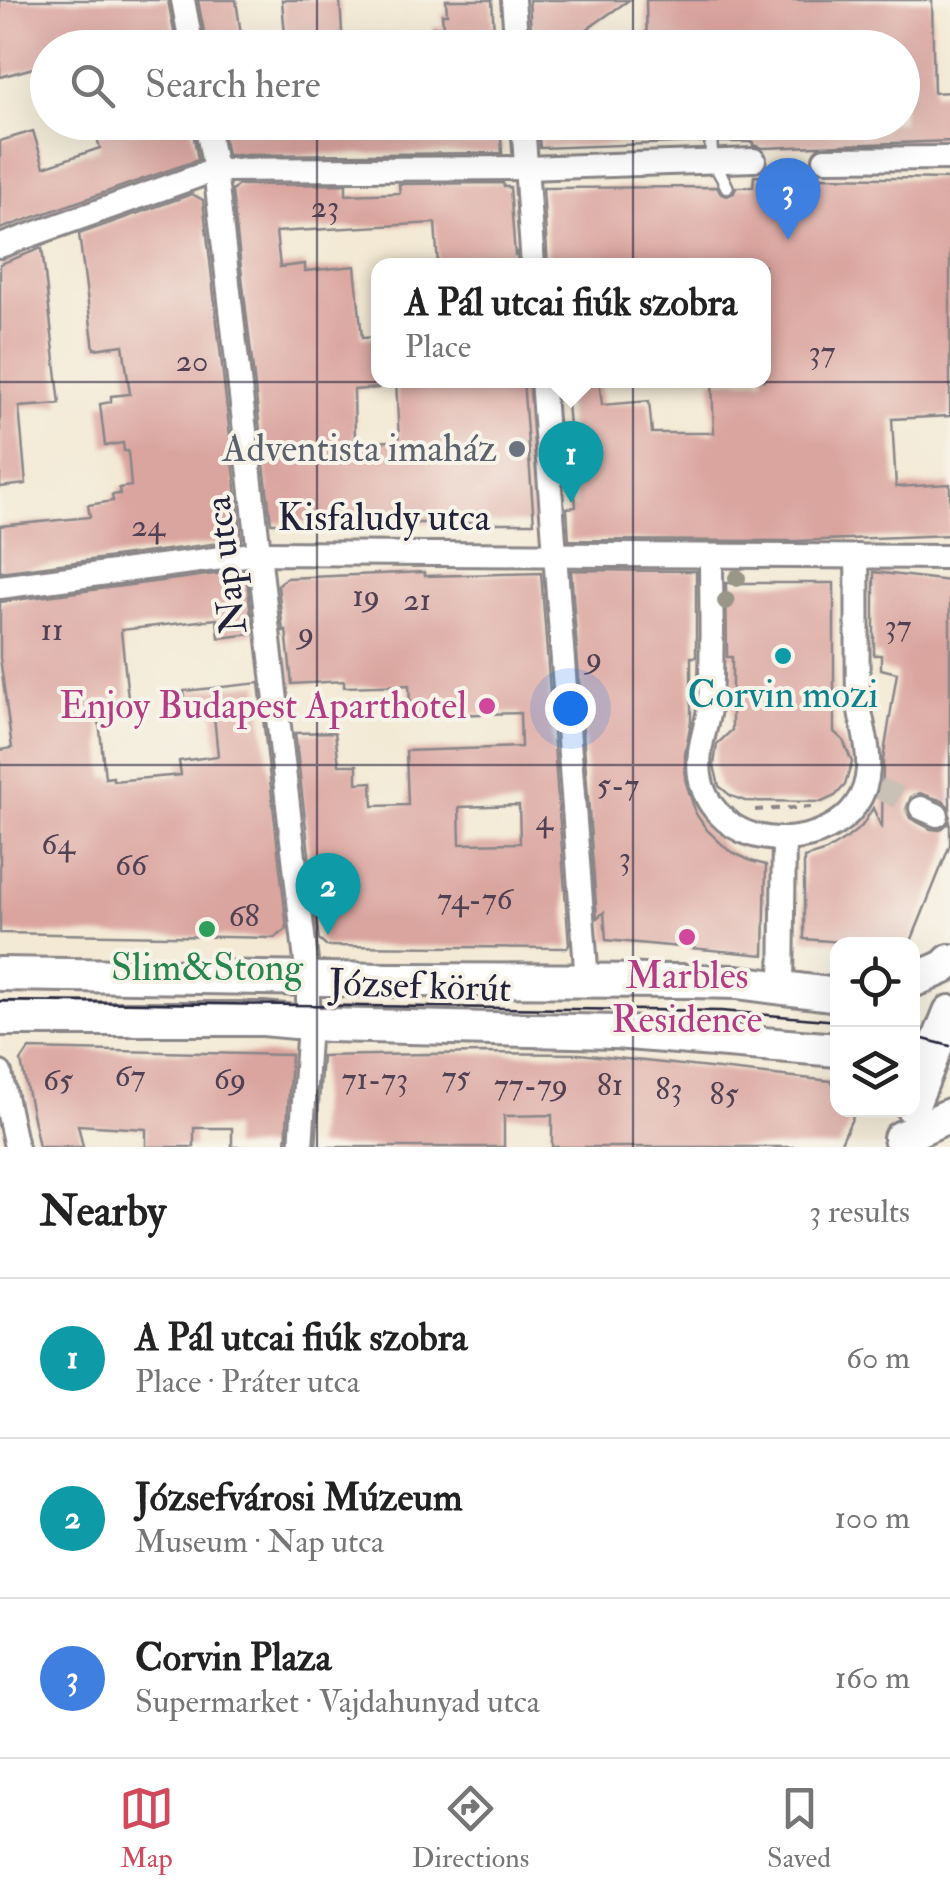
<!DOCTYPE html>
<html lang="en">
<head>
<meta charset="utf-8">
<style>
	body { margin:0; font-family:"IM FELL Double Pica",serif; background:#f6f6f6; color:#222 }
	.controls { position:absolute; right:30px; bottom:30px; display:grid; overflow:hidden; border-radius:20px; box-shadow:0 10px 40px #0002 }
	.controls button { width:90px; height:90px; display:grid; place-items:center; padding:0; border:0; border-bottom:2px solid #e0e0e0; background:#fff; color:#222; font:50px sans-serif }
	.you { position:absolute; left:570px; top:708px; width:35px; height:35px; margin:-25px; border:8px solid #fff; border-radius:50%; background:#1a73e8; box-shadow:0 0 0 15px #1a73e833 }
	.badge { display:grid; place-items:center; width:65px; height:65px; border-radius:50%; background:#d1495b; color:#fff; font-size:32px; font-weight:700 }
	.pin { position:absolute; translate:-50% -82px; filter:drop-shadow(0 2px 5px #0008) }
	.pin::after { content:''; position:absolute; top:52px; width:35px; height:30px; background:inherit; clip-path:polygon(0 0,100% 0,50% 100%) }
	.popup { position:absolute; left:371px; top:258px; width:400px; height:130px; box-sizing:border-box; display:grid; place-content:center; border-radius:20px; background:#fff; filter:drop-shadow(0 2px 8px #0005); font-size:32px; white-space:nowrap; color:#767676 }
	.popup b { font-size:38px; color:#222 }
	.popup::after { content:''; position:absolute; left:50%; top:100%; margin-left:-20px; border:20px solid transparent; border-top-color:#fff }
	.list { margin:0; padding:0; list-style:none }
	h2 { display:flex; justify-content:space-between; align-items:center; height:130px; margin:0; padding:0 40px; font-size:42px }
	h2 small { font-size:32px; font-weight:400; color:#767676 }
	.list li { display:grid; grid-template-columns:65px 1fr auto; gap:30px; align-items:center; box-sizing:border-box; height:160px; padding:0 40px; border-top:2px solid #e0e0e0 }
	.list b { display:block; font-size:38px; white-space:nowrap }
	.list p { margin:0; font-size:32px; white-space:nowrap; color:#767676 }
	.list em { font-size:32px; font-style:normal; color:#767676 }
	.icon { flex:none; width:55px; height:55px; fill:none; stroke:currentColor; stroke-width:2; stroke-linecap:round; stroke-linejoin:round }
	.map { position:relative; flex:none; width:950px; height:1147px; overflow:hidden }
	.search { position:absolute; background:#fff; box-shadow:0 10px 40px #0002; left:30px; right:30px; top:30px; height:110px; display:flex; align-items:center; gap:25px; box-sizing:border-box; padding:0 35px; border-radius:55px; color:#767676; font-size:38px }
	.sheet { height:610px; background:#fff }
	nav { display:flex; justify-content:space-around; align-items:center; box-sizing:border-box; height:140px; border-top:2px solid #e0e0e0; background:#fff; font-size:28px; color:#767676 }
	nav a { display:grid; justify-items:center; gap:5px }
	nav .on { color:#d1495b }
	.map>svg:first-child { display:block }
	.building { fill:#daa49f; fill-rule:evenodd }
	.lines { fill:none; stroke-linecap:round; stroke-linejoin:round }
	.street-tunnel { stroke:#c9c1b5; stroke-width:22; stroke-dasharray:22 11; stroke-linecap:butt }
	.lane-casing { stroke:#8a8688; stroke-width:16 }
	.street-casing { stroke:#8a8688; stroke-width:28 }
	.secondary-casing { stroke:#8a8688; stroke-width:38 }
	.path { stroke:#8a8688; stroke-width:4; stroke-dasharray:8 8; stroke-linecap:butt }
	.lane { stroke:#fff; stroke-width:11 }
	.street { stroke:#fff; stroke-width:22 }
	.secondary { stroke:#fff; stroke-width:32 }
	.tram { stroke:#22223b; stroke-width:2.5 }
	.tree { fill:#979687 }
	.grid { fill:none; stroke:#22223b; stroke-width:2.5; stroke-opacity:0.55 }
	.worship-dot { fill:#6b7280; stroke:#f7f3e8; stroke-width:4 }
	.culture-dot { fill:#0f9aa8; stroke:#f7f3e8; stroke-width:4 }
	.hotel-dot { fill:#d1479c; stroke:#f7f3e8; stroke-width:4 }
	.leisure-dot { fill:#2e9e5b; stroke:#f7f3e8; stroke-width:4 }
	.labels { text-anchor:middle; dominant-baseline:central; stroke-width:8; stroke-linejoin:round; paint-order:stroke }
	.number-label { font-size:32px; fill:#504254 }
	.worship-label { font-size:38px; fill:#5b616d; stroke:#f7f3e8; text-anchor:end }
	.street-label { font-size:38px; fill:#22223b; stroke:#f7f3e8 }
	.culture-label { font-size:38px; fill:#0d838f; stroke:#f7f3e8 }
	.hotel-label { font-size:38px; fill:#b23c85; stroke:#f7f3e8; text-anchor:end }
	.leisure-label { font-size:38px; fill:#27864d; stroke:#f7f3e8 }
</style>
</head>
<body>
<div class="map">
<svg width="950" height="1147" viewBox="0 0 950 1147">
	<rect width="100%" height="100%" fill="#f7f3e8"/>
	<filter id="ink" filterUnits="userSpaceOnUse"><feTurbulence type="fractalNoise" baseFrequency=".01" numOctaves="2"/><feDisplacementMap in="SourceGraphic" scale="20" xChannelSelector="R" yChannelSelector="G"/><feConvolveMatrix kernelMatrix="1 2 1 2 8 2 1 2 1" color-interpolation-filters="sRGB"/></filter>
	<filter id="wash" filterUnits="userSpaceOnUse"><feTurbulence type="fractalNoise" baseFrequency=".0048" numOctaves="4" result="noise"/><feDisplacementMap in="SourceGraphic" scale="40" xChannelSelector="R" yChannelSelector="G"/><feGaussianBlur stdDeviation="2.25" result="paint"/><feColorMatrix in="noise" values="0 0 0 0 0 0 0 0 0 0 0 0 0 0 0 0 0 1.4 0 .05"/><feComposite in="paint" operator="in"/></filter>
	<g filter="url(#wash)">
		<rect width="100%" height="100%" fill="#f3e9d4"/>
		<g id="blocks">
			<g class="building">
				<polygon points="0,0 168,0 177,48 134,48 132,41 107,48 48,48 48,64 0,77"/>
				<polygon points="198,0 236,0 243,48 207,48"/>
				<polygon points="282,0 340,0 343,48 286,48"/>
				<polygon points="446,0 492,0 495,48 434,48 433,27 443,27 442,14 447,14"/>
				<polygon points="529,0 629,0 567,43 566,48 532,48"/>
				<polygon points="646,0 932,0 934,93 950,92 950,141 763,148 753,145 753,142 720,142 718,136 712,133 705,135 702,142 540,148 538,122 902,122 902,48 647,48"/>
				<polygon points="117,122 191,122 198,160 0,229 0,141 33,131 44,167 100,148 96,134 118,127"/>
				<polygon points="221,122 500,122 502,153 227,155"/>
				<polygon points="754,176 950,179 950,416 892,419 896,487 950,484 950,535 796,541 569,540 567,508 576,507 565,380 599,380 602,405 649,401 652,433 714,433 712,380 764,380 764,266 548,266 543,188 717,187 721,194 727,196 734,193 736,187 753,187"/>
				<polygon points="503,183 504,187 510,187 515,256 517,251 518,266 438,266 435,223 276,232 280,267 305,264 305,271 355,266 362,338 378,337 378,388 354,390 355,442 399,441 396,380 523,380 534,523 271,523 232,191 238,185 346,184 346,195 400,193 399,184"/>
				<polygon points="192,194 203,200 242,540 0,572 0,526 90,517 88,505 113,501 112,495 120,494 119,488 131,486 128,451 124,451 123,443 105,446 100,404 111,402 111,396 130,394 123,345 94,349 79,234"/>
				<polygon points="42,248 60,404 19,407 26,484 0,487 0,264"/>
				<polygon points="246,570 253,634 219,638 217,619 121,630 128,698 97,701 105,778 113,777 113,781 181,775 179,761 218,756 213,706 186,709 184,691 259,683 287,929 275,938 0,933 0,750 12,748 0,658 0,602"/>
				<polygon points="571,570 696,571 696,657 691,657 691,721 685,754 685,779 696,814 707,830 728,850 751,861 766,865 764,955 606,940 604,912 597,918"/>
				<path d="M424,572l1,4 116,-3 28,372 -2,3 -241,-2 -7,-6 -24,-207 40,-1 4,33h18v18l15,-1 1,24 35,-1 -2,-54 115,-4 -1,-34 -109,3 -2,-31 -65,2v-6l-52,3 -6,-54 -3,1 -5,-46 8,-7zM519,805l1,38 -60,1 -1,-37z"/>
				<polygon points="874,572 950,581 950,808 943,801 920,793 911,797 906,809 910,818 931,829 940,830 950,822 950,845 910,944 868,944 804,939 804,858 826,851 847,838 862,826 873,808 882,829 883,760 897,673 881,669 881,655 874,655"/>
				<polygon points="726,583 834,583 834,732 843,740 852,762 845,785 835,796 822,802 745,801 731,796 719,786 714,765 717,744 732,730 732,657 727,657"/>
				<polygon points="29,1049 291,1055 286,1147 232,1147 232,1128 194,1128 194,1147 146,1147 146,1129 78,1125 83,1147 39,1147 21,1061"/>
				<polygon points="483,1053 579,1054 831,1081 838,1090 838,1110 856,1110 839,1147 552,1147 552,1115 504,1116 504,1147 316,1147 322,1056"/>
			</g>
		</g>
	</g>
	<g filter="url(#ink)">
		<use href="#blocks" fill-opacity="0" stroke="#8a8688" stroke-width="2.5"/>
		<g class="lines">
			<polyline class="street-tunnel" points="879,788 921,808"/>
			<defs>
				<path id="lane" d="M711,142c0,25 7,24 16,45"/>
				<g id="street">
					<polyline points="183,0 192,48"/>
					<polyline points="513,0 517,48"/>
					<polyline points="206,122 215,170 308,979 308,1039 301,1147"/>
					<polyline points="523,122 533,266"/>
					<polyline points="825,159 950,158"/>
					<polyline points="0,246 215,170 526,168 754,160"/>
					<polyline points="542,380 587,982"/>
					<path d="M711,556c0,48 2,97 -1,145 -2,26 -14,46 -10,75 4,28 26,51 53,59 48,14 112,-9 115,-66 2,-26 -9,-50 -10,-75 -1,-46 0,-92 -1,-138"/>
					<polyline points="0,587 260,553 950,557"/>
					<polyline points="921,808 937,815"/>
					<polyline points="782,987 784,839"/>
					<polyline points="0,1073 16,1147"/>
				</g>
				<g id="secondary">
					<polyline points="0,974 389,980 690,981 737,982 838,995"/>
					<polyline points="912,981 944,967 950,961"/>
					<polyline points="0,1019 263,1019 328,1025 615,1032 838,1050"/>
					<polyline points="912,1107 950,1012"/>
					<polyline points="900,1138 950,1115"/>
				</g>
			</defs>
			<use href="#lane" class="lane-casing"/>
			<use href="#street" class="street-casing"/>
			<use href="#secondary" class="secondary-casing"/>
			<g class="path">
				<polyline points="755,810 812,807 815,809"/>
				<polyline points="858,1115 859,1110"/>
			</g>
			<use href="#lane" class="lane"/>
			<use href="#street" class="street"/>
			<use href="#secondary" class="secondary"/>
			<g class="tram">
				<polyline points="0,1001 721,1011 838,1021"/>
				<polyline points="912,1036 950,1046"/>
			</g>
		</g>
		<g class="tree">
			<circle cx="737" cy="578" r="9"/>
			<circle cx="726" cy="601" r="9"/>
		</g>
	</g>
	<path class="grid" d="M317,0v48M633,0v48M317,122v1025M633,122v1025M0,382h950M0,765h950"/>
	<circle class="worship-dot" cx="517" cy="449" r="10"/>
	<circle class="culture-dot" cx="783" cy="656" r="10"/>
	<g class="hotel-dot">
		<circle cx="487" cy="706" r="10"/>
		<circle cx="687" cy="937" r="10"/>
	</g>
	<circle class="leisure-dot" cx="207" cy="929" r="10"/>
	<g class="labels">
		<g class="number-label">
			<text x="325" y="207">23</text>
			<text x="822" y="352">37</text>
			<text x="192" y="361">20</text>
			<text x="148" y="526">24</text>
			<text x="366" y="596">19</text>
			<text x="417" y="600">21</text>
			<text x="898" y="626">37</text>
			<text x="52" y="630">11</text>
			<text x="306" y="633">9</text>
			<text x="594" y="658">9</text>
			<text x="618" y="785">5-7</text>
			<text x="544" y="820">4</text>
			<text x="58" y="844">64</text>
			<text x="625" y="858">3</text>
			<text x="131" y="865">66</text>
			<text x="475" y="899">74-76</text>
			<text x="244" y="916">68</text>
			<text x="130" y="1076">67</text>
			<text x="456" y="1077">75</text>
			<text x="230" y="1079">69</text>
			<text x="375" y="1079">71-73</text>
			<text x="58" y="1080">65</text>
			<text x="531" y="1085">77-79</text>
			<text x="610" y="1085">81</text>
			<text x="669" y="1089">83</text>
			<text x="724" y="1094">85</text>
		</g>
		<g class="worship-label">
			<text x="497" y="449">Adventista imaház</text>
		</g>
		<g class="street-label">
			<text x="384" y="518">Kisfaludy utca</text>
			<text transform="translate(226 565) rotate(-97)">Nap utca</text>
			<text transform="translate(420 986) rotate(2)">József körút</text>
		</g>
		<g class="culture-label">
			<text x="783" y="695">Corvin mozi</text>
		</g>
		<g class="hotel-label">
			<text x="467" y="706">Enjoy Budapest Aparthotel</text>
			<text x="687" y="976" text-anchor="middle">Marbles<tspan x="687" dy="44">Residence</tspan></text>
		</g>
		<g class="leisure-label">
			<text x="207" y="968">Slim&amp;Stong</text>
		</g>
	</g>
</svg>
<div class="controls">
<button><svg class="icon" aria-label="locate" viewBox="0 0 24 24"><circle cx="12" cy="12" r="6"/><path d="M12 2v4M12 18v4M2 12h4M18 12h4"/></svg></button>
<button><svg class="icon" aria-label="layers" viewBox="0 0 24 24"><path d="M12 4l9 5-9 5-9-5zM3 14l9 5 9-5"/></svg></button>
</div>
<div class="you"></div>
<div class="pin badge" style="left:571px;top:503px;background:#0f9aa8">1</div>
<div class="popup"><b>A Pál utcai fiúk szobra</b>Place</div>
<div class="pin badge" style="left:328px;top:935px;background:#0f9aa8">2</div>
<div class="pin badge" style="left:788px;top:240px;background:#3f7fe0">3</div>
<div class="search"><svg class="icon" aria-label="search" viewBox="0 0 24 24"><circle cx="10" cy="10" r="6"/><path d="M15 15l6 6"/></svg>Search here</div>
</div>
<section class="sheet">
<h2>Nearby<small>3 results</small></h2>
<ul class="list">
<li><span class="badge" style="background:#0f9aa8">1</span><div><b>A Pál utcai fiúk szobra</b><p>Place · Práter utca</p></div><em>60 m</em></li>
<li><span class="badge" style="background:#0f9aa8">2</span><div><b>Józsefvárosi Múzeum</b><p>Museum · Nap utca</p></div><em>100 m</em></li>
<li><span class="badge" style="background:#3f7fe0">3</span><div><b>Corvin Plaza</b><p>Supermarket · Vajdahunyad utca</p></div><em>160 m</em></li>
</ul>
</section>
<nav>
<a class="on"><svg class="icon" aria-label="map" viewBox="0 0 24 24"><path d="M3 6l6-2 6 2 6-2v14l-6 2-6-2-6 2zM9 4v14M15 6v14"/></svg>Map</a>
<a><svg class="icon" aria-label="directions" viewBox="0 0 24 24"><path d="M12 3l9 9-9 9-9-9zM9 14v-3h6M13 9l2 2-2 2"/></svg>Directions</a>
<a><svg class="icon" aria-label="saved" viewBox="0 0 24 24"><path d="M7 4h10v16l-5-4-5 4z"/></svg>Saved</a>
</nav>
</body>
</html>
